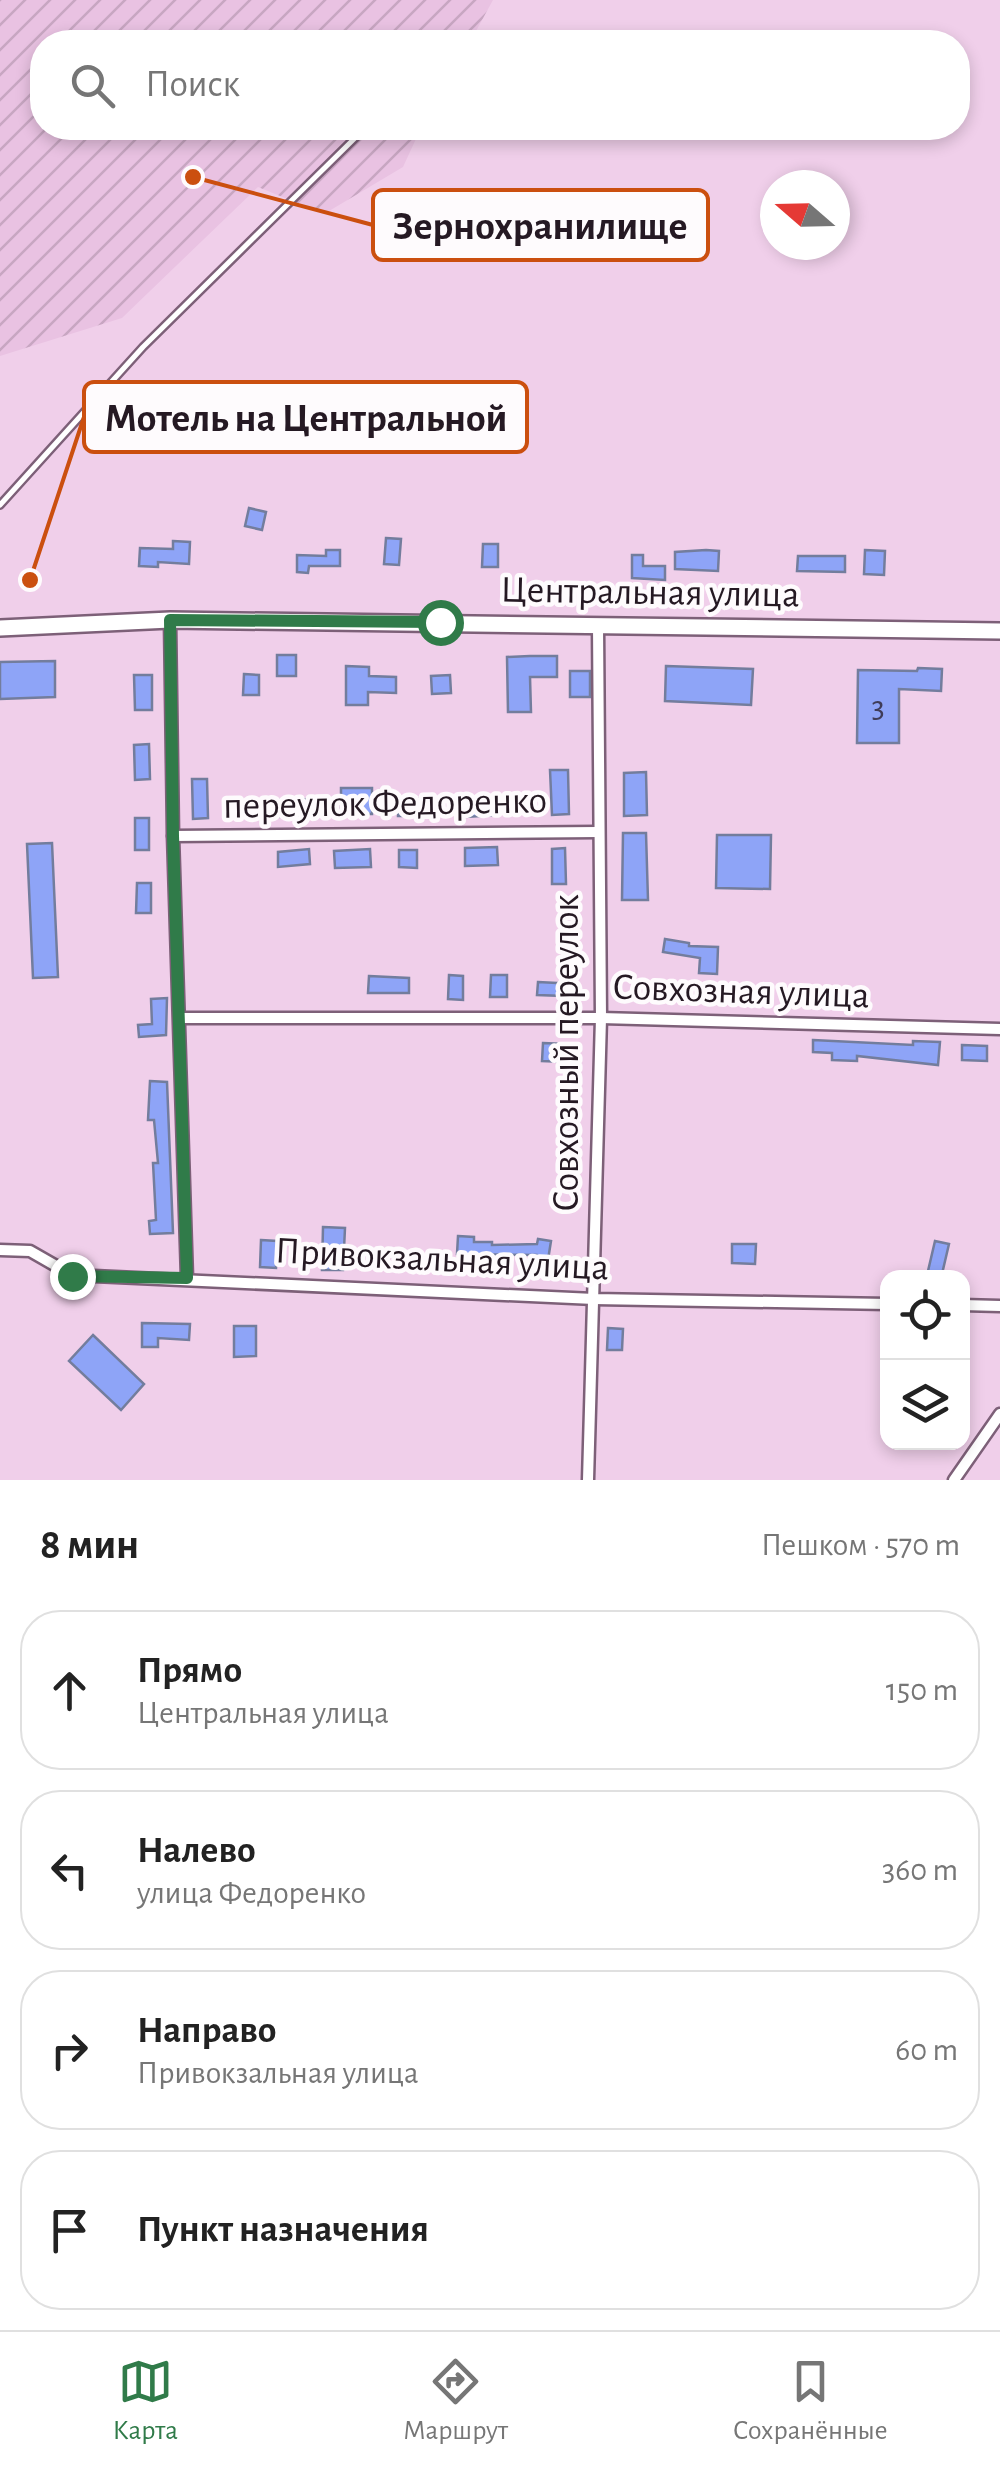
<!DOCTYPE html>
<html lang="ru">
<head>
<meta charset="utf-8">
<style>
	body { margin:0; font-family:"Alegreya Sans",sans-serif; background:#f6f6f6; color:#222 }
	.controls { position:absolute; right:30px; bottom:30px; display:grid; overflow:hidden; border-radius:20px; box-shadow:0 5px 15px #0003 }
	.controls button { width:90px; height:90px; display:grid; place-items:center; padding:0; border:0; border-bottom:2px solid #e0e0e0; background:#fff; color:#222; font:50px sans-serif }
	.compass { position:absolute; left:760px; top:170px; width:90px; height:90px; border-radius:50%; background:#fff; box-shadow:0 5px 15px #0003; rotate:290deg }
	.stop { position:absolute; width:30px; height:30px; margin:-22px; border:8px solid #307b49; border-radius:50%; background:#fff }
	.stop.end { background:#307b49; border-color:#fff; box-shadow:0 2px 10px #0008 }
	.list { margin:0; padding:0; list-style:none }
	h2 { display:flex; justify-content:space-between; align-items:center; height:130px; margin:0; padding:0 40px; font-size:42px }
	h2 small { font-size:32px; font-weight:400; color:#767676 }
	.list li { display:grid; grid-template-columns:65px 1fr auto; gap:30px; align-items:center; box-sizing:border-box; height:160px; margin:0 20px 20px; padding:0 20px; border:2px solid #e0e0e0; border-radius:40px }
	.list b { display:block; font-size:38px; white-space:nowrap }
	.list p { margin:0; font-size:32px; white-space:nowrap; color:#767676 }
	.list em { font-size:32px; font-style:normal; color:#767676 }
	.icon { flex:none; width:55px; height:55px; fill:none; stroke:currentColor; stroke-width:2; stroke-linecap:round; stroke-linejoin:round }
	.map { position:relative; flex:none; width:1000px; height:1480px; overflow:hidden }
	.search { position:absolute; background:#fff; box-shadow:0 5px 15px #0003; left:30px; right:30px; top:30px; height:110px; display:flex; align-items:center; gap:25px; box-sizing:border-box; padding:0 35px; border-radius:40px; color:#767676; font-size:38px }
	.sheet { height:850px; background:#fff }
	nav { display:flex; justify-content:space-around; align-items:center; box-sizing:border-box; height:140px; border-top:2px solid #e0e0e0; background:#fff; font-size:28px; color:#767676 }
	nav a { display:grid; justify-items:center; gap:5px }
	nav .on { color:#307b49 }
	.map>svg:first-child { display:block }
	.industrial { fill:url(#industrial-furrows) }
	.building { fill:#8ea4f7; stroke:#737d9d; stroke-width:2.5 }
	.lines { fill:none; stroke-linecap:round; stroke-linejoin:round }
	.lane-casing { stroke:#7d6078; stroke-width:10 }
	.street-casing { stroke:#7d6078; stroke-width:15 }
	.secondary-casing { stroke:#7d6078; stroke-width:20 }
	.lane { stroke:#fff; stroke-width:5 }
	.street { stroke:#fff; stroke-width:10 }
	.secondary { stroke:#fff; stroke-width:15 }
	.route { stroke:#307b49; stroke-width:12 }
	.labels { text-anchor:middle; dominant-baseline:central; stroke-width:9; stroke-linejoin:round; paint-order:stroke }
	.number-label { font-size:32px; fill:#3f3c58 }
	.street-label { font-size:38px; fill:#251923; stroke:#fefbfd }
	.leader { fill:none; stroke:#cb4f0f; stroke-width:4 }
	.callout-dot { fill:#cb4f0f; stroke:#fefbfd; stroke-width:4 }
	.callout { fill:#fefbfd; stroke:#cb4f0f; stroke-width:4 }
	.callout-label { font-size:40px; text-anchor:middle; font-weight:bold; fill:#251923 }
</style>
</head>
<body>
<div class="map">
<svg width="1000" height="1480" viewBox="0 0 1000 1480">
	<defs>
		<pattern id="industrial-furrows" width="10" height="10" patternUnits="userSpaceOnUse" patternTransform="scale(2.5)"><rect width="10" height="10" fill="#e9c2e2"/><path d="M-1 1l2-2M0 10L10 0M9 11l2-2" fill="none" stroke="#c8a6c2"/></pattern>
	</defs>
	<rect width="100%" height="100%" fill="#f0cfea"/>
	<polygon class="industrial" points="0,0 493,0 470,42 42,42 42,128 421,128 403,167 324,214 258,187 122,318 0,356"/>
	<g class="building">
		<polygon points="249,508 266,512 262,530 245,526"/>
		<polygon points="386,538 401,539 399,565 384,564"/>
		<polygon points="173,541 190,542 189,564 158,562 158,567 139,566 140,548 173,549"/>
		<polygon points="483,544 498,544 498,567 482,567"/>
		<polygon points="326,550 340,550 340,566 309,566 308,573 297,572 297,555 326,556"/>
		<polygon points="706,550 719,551 718,571 675,569 675,552"/>
		<polygon points="865,550 885,551 884,575 864,574"/>
		<polygon points="632,555 643,555 643,566 665,566 665,580 632,578"/>
		<polygon points="798,556 845,556 845,572 797,571"/>
		<rect x="277" y="655" width="19" height="21"/>
		<polygon points="530,656 557,656 557,677 530,677 531,712 508,712 507,657"/>
		<polygon points="55,661 55,697 0,699 0,662"/>
		<polygon points="346,666 369,667 369,676 396,677 396,693 368,692 368,705 346,705"/>
		<polygon points="666,666 753,669 751,705 665,701"/>
		<polygon points="918,668 942,669 941,691 899,689 899,743 857,743 858,670 917,671"/>
		<rect x="570" y="671" width="20" height="26"/>
		<polygon points="244,674 259,675 259,695 243,695"/>
		<polygon points="134,675 152,675 152,710 135,710"/>
		<polygon points="450,675 451,693 432,694 431,676"/>
		<polygon points="149,744 150,779 135,780 134,745"/>
		<polygon points="550,770 568,770 569,814 552,815"/>
		<polygon points="646,772 647,815 624,816 624,773"/>
		<polygon points="192,779 207,779 208,818 193,819"/>
		<rect x="341" y="788" width="31" height="26"/>
		<polygon points="495,797 496,815 466,817 465,799"/>
		<polygon points="432,798 433,816 398,816 398,799"/>
		<polygon points="311,799 312,816 275,817 274,800"/>
		<rect x="135" y="818" width="14" height="32"/>
		<polygon points="623,833 646,833 648,900 622,900"/>
		<polygon points="717,835 771,835 770,889 716,888"/>
		<polygon points="52,843 58,977 33,978 27,844"/>
		<polygon points="497,847 498,865 465,866 465,848"/>
		<polygon points="565,848 566,884 552,884 552,849"/>
		<polygon points="309,849 310,864 278,867 278,852"/>
		<polygon points="370,849 371,867 335,868 334,851"/>
		<polygon points="399,850 417,850 417,868 399,867"/>
		<polygon points="137,883 151,883 151,913 136,913"/>
		<polygon points="665,939 689,943 689,946 718,947 717,974 699,973 700,958 663,952"/>
		<polygon points="449,975 463,976 463,1000 448,999"/>
		<polygon points="491,975 507,975 507,997 490,997"/>
		<polygon points="369,976 409,978 409,993 368,993"/>
		<polygon points="538,982 576,984 576,1005 563,1005 564,996 537,995"/>
		<polygon points="167,998 166,1035 139,1037 138,1025 152,1024 151,999"/>
		<polygon points="813,1040 913,1045 913,1041 940,1042 938,1065 857,1056 857,1061 832,1060 832,1053 813,1052"/>
		<polygon points="543,1043 565,1044 565,1062 542,1061"/>
		<polygon points="962,1045 987,1046 987,1061 962,1060"/>
		<polygon points="150,1081 167,1082 173,1233 150,1234 149,1221 156,1220 153,1163 158,1163 154,1120 148,1120"/>
		<polygon points="323,1227 345,1228 343,1270 322,1270"/>
		<polygon points="458,1236 474,1237 474,1242 492,1242 492,1245 537,1244 538,1239 551,1241 548,1260 535,1258 536,1255 457,1254"/>
		<polygon points="261,1240 277,1241 276,1268 260,1267"/>
		<polygon points="935,1241 949,1244 942,1274 928,1271"/>
		<polygon points="732,1244 756,1244 755,1264 732,1263"/>
		<polygon points="142,1323 190,1324 189,1340 158,1338 158,1347 142,1347"/>
		<polygon points="234,1326 256,1326 256,1356 234,1357"/>
		<polygon points="608,1328 623,1329 622,1350 607,1350"/>
		<polygon points="93,1335 144,1384 121,1410 69,1361"/>
	</g>
	<g class="lines">
		<defs>
			<polyline id="lane" points="0,505 143,347 358,135 362,128"/>
			<g id="street">
				<polyline points="170,620 173,836 187,1278"/>
				<polyline points="173,836 598,832"/>
				<polyline points="181,1018 601,1018 1000,1029"/>
				<polyline points="0,1250 30,1251 72,1275 594,1299 888,1304"/>
				<polyline points="962,1305 1000,1306"/>
				<polyline points="588,1480 601,1018 598,626"/>
				<polyline points="954,1480 1000,1414"/>
			</g>
			<polyline id="secondary" points="0,628 170,620 1000,631"/>
		</defs>
		<use href="#lane" class="lane-casing"/>
		<use href="#street" class="street-casing"/>
		<use href="#secondary" class="secondary-casing"/>
		<use href="#lane" class="lane"/>
		<use href="#street" class="street"/>
		<use href="#secondary" class="secondary"/>
	</g>
	<g class="lines">
		<polyline class="route" points="72,1276 187,1278 173,836 170,620 440,622"/>
	</g>
	<g class="labels">
		<g class="number-label">
			<text x="878" y="707">3</text>
		</g>
		<g class="street-label">
			<text transform="translate(650 593) rotate(1)">Центральная улица</text>
			<text transform="translate(385 804) rotate(-1)">переулок Федоренко</text>
			<text transform="translate(741 992) rotate(2)">Совхозная улица</text>
			<text transform="translate(567 1053) rotate(-90)">Совхозный переулок</text>
			<text transform="translate(442 1260) rotate(3)">Привокзальная улица</text>
		</g>
	</g>
	<path class="leader" d="M193 177L373 225M30 580L84 417"/>
	<g class="callout-dot">
		<circle cx="193" cy="177" r="10"/>
		<circle cx="30" cy="580" r="10"/>
	</g>
	<g class="callout">
		<rect x="373" y="190" width="335" height="70" rx="10"/>
		<rect x="84" y="382" width="443" height="70" rx="10"/>
	</g>
	<g class="callout-label">
		<text x="540" y="239">Зернохранилище</text>
		<text x="306" y="431">Мотель на Центральной</text>
	</g>
</svg>
<div class="controls">
<button><svg class="icon" aria-label="locate" viewBox="0 0 24 24"><circle cx="12" cy="12" r="6"/><path d="M12 2v4M12 18v4M2 12h4M18 12h4"/></svg></button>
<button><svg class="icon" aria-label="layers" viewBox="0 0 24 24"><path d="M12 4l9 5-9 5-9-5zM3 14l9 5 9-5"/></svg></button>
</div>
<svg class="compass" viewBox="-18 -18 36 36"><path d="M0-13l5 13h-10z" fill="#e53935"/><path d="M0 13l5-13h-10z" fill="#767676"/></svg>
<div class="stop" style="left:440px;top:622px"></div>
<div class="stop end" style="left:72px;top:1276px"></div>
<div class="search"><svg class="icon" aria-label="search" viewBox="0 0 24 24"><circle cx="10" cy="10" r="6"/><path d="M15 15l6 6"/></svg>Поиск</div>
</div>
<section class="sheet">
<h2>8 мин<small>Пешком · 570 m</small></h2>
<ul class="list">
<li><svg class="icon" aria-label="ahead" viewBox="0 0 24 24"><path d="M12 20V5M6 11l6-6 6 6"/></svg><div><b>Прямо</b><p>Центральная улица</p></div><em>150 m</em></li>
<li><svg class="icon" aria-label="left" viewBox="0 0 24 24"><path d="M17 20v-9H6M10 6l-5 5 5 5"/></svg><div><b>Налево</b><p>улица Федоренко</p></div><em>360 m</em></li>
<li><svg class="icon" aria-label="right" viewBox="0 0 24 24"><path d="M7 20v-9h11M14 6l5 5-5 5"/></svg><div><b>Направо</b><p>Привокзальная улица</p></div><em>60 m</em></li>
<li><svg class="icon" aria-label="arrive" viewBox="0 0 24 24"><path d="M6 21V4h12l-3 4 3 4H6"/></svg><div><b>Пункт назначения</b></div></li>
</ul>
</section>
<nav>
<a class="on"><svg class="icon" aria-label="map" viewBox="0 0 24 24"><path d="M3 6l6-2 6 2 6-2v14l-6 2-6-2-6 2zM9 4v14M15 6v14"/></svg>Карта</a>
<a><svg class="icon" aria-label="directions" viewBox="0 0 24 24"><path d="M12 3l9 9-9 9-9-9zM9 14v-3h6M13 9l2 2-2 2"/></svg>Маршрут</a>
<a><svg class="icon" aria-label="saved" viewBox="0 0 24 24"><path d="M7 4h10v16l-5-4-5 4z"/></svg>Сохранённые</a>
</nav>
</body>
</html>
